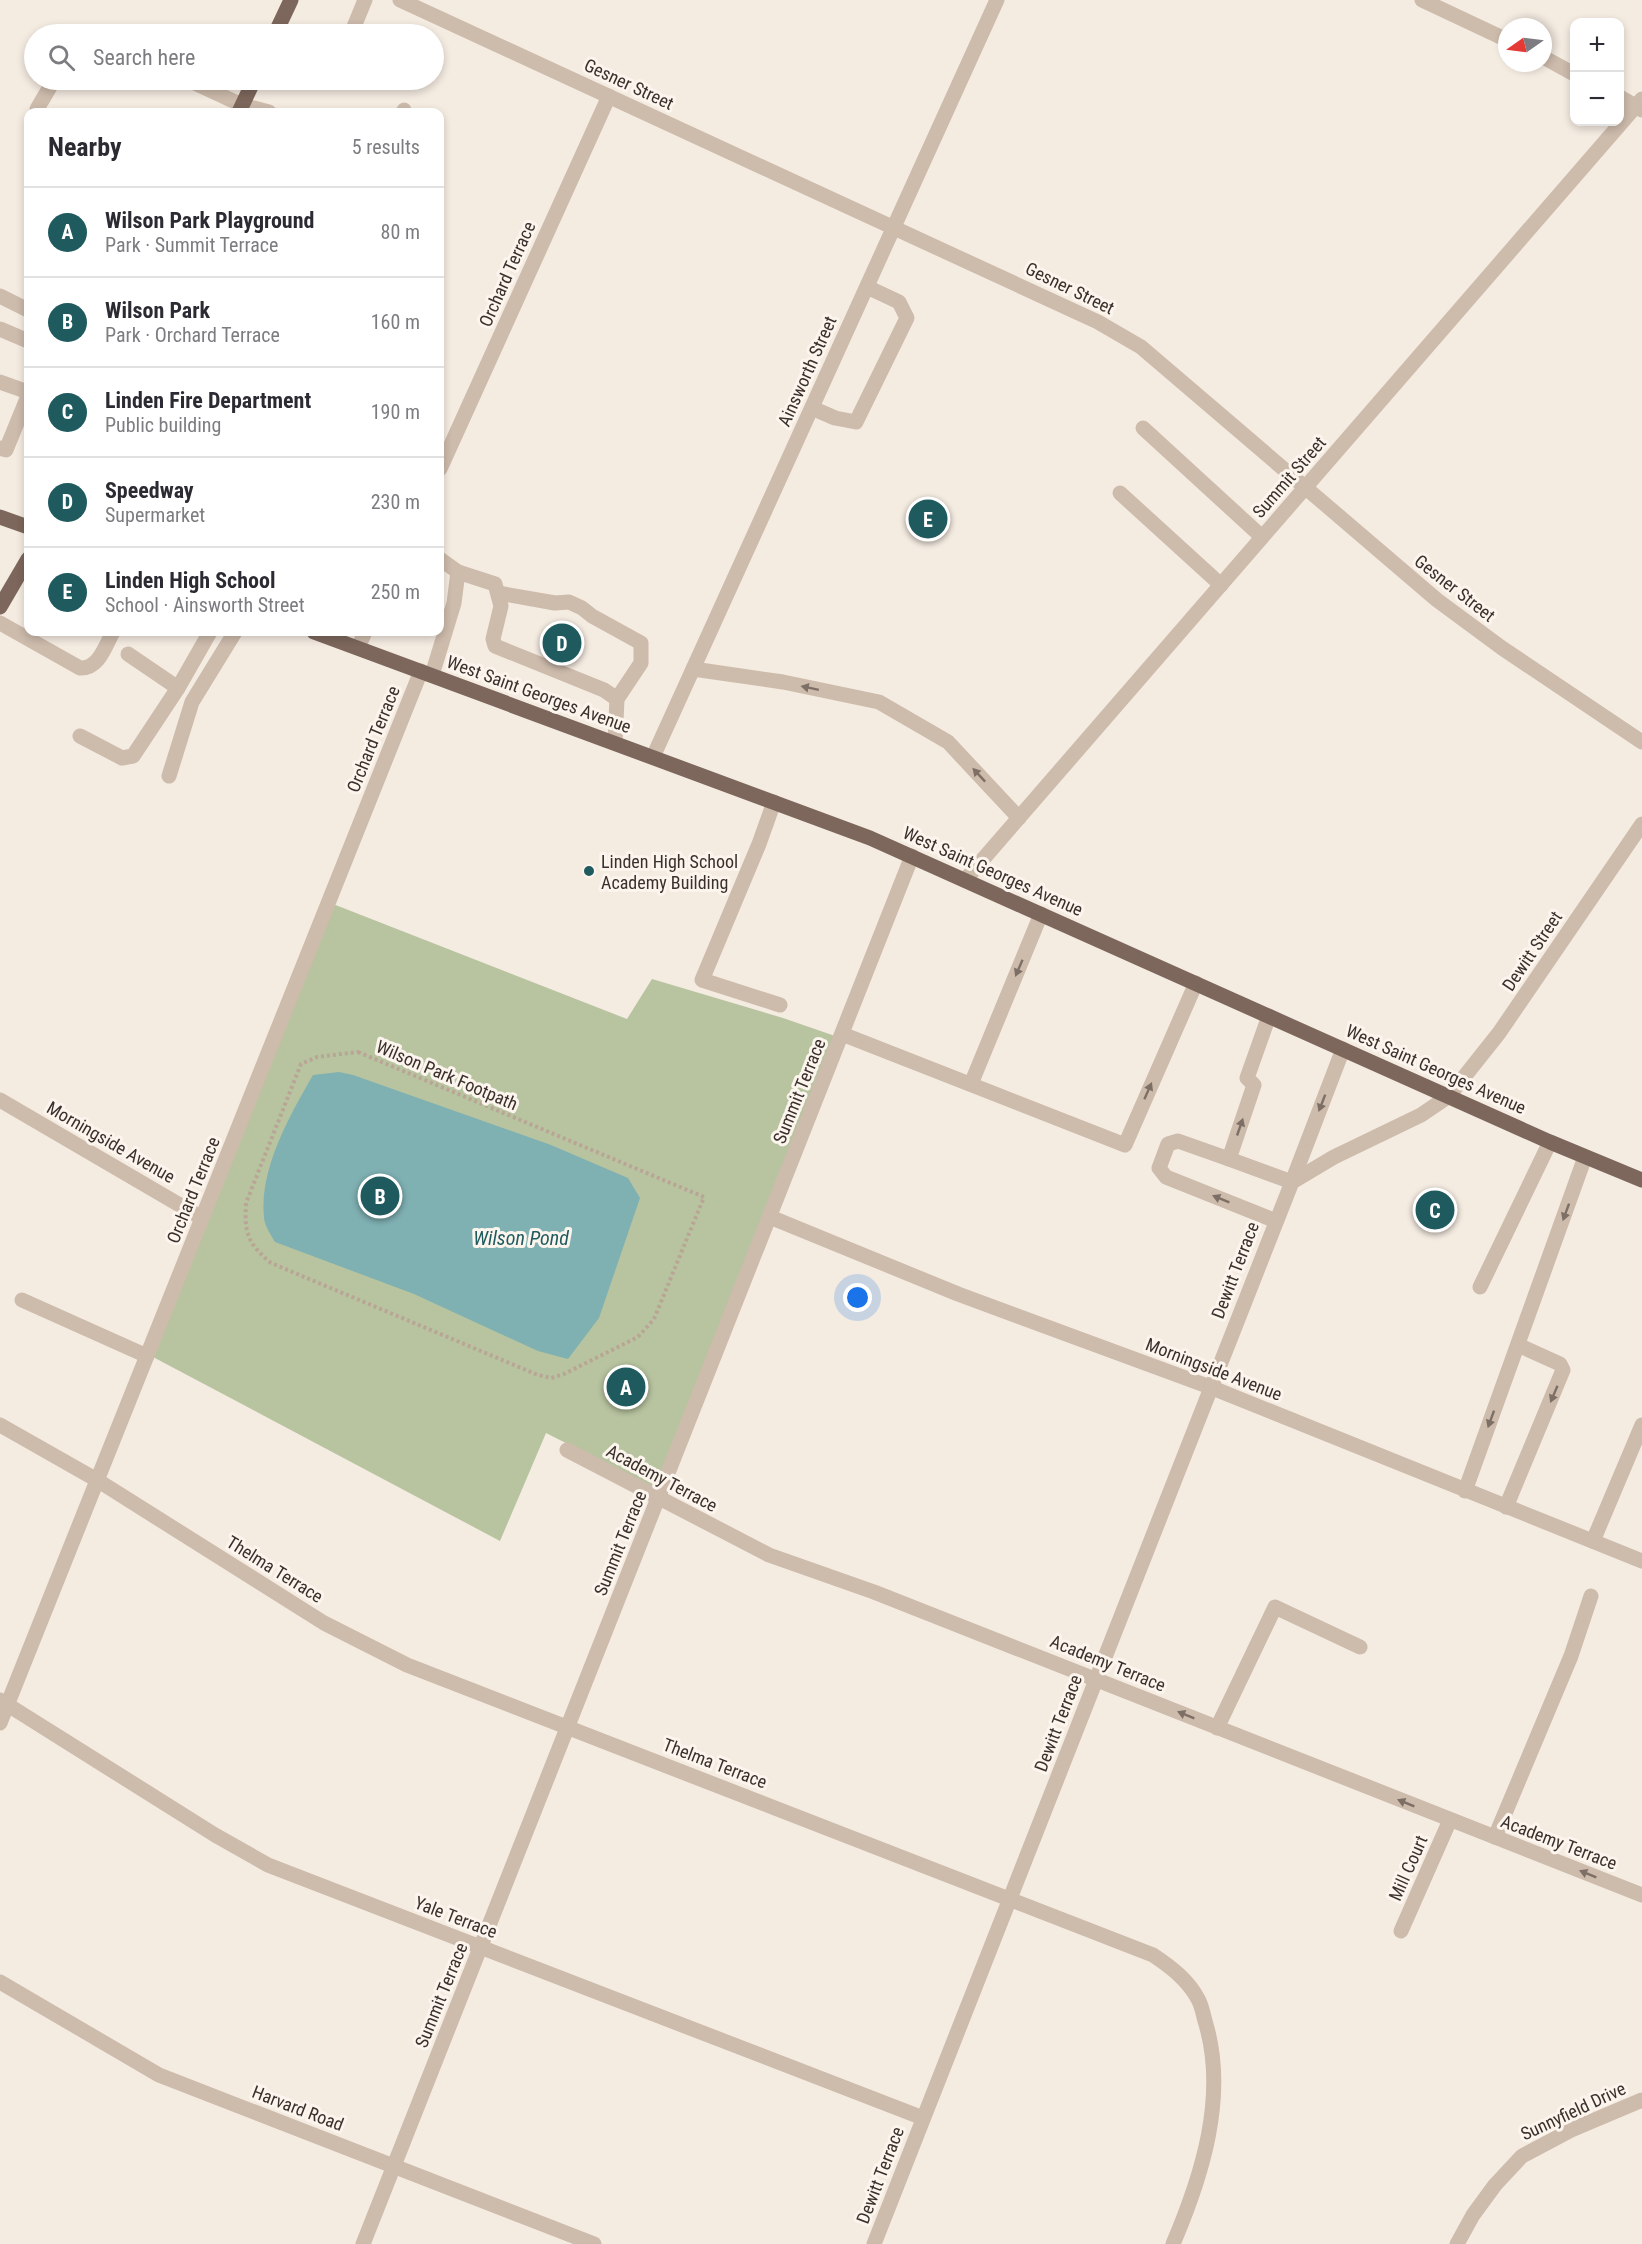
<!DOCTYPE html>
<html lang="en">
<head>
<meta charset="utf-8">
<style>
	body { margin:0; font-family:"Roboto Condensed",sans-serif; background:#f7f7f7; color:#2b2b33 }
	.controls { position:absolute; right:18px; top:18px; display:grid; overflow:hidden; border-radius:12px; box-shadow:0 3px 9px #0003 }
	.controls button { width:54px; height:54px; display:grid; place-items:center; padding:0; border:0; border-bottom:2px solid #e1e1e2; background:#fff; color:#2b2b33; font:30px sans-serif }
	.compass { position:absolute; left:1498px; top:18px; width:54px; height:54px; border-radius:50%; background:#fff; box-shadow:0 3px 9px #0003; rotate:256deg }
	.you { position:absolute; left:858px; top:1298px; width:21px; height:21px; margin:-15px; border:4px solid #fff; border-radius:50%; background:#1a73e8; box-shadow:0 0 0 9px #1a73e833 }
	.badge { display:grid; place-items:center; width:39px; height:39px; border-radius:50%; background:#1f5a5e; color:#fff; font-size:20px; font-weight:700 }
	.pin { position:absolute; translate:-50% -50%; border:3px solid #fff; box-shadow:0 2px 6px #0006 }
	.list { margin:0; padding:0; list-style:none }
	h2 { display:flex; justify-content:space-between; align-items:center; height:78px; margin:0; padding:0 24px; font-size:26px }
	h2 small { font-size:20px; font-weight:400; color:#7c7c81 }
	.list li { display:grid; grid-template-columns:39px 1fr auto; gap:18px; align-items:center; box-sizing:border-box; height:90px; padding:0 24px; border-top:2px solid #e1e1e2 }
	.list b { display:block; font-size:22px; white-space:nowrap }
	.list p { margin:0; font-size:20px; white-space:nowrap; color:#7c7c81 }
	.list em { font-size:20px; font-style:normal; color:#7c7c81 }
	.icon { flex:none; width:33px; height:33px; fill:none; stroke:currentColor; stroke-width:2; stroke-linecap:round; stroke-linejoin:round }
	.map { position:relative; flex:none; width:1642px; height:2244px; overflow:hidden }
	.search { position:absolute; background:#fff; box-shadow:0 3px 9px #0003; left:24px; top:24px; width:420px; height:66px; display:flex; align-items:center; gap:15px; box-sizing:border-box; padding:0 21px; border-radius:33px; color:#7c7c81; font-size:22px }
	.panel { position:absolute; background:#fff; box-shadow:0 3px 9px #0003; left:24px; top:108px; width:420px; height:528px; border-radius:12px }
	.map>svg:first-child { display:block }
	.green { fill:#b8c4a0 }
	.water { fill:#7fb0b2 }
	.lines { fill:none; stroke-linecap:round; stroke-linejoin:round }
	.path { stroke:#b9a596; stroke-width:4; stroke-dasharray:3 3; stroke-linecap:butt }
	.minor { stroke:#cdbbac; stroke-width:15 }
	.major { stroke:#7d675c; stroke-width:15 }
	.oneway { fill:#7d6f65 }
	.poi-dot { fill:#1f5a5e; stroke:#fbf5ee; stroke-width:2 }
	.labels { text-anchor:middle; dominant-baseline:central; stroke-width:6; stroke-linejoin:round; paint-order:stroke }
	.street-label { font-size:18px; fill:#3b302b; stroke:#fbf5ee }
	.poi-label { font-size:18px; fill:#3b302b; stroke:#fbf5ee; text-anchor:start }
	.water-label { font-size:20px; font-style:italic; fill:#1f5a5e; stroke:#fbf5ee }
</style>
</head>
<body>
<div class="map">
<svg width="1642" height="2244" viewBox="0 0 1642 2244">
	<rect width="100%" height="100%" fill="#f4ebe1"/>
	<polygon class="green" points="333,904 627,1019 652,979 783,1018 835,1036 657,1489 546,1433 500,1541 153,1357"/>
	<path class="water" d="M339,1072l14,3 198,70 77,33 12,20 -41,120 -31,41 -30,-8 -124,-57 -139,-52c-4,-7 -11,-17 -11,-25 -5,-48 26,-102 49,-142z"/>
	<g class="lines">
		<path class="path" d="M358,1052l346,145 -50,122 -16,18 -74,37 -13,4 -13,-3 -267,-112c-23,-19 -27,-30 -25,-60l55,-139 16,-7z"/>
		<g class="minor">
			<polyline points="400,0 1098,322 1141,347 1437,600 1502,648 1642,742"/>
			<polyline points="1422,0 1507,40"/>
			<polyline points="79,34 87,34"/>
			<polyline points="351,34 365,0"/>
			<polyline points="1543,57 1574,74"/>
			<polyline points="188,80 242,105 269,112"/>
			<polyline points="1620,97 1642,110"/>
			<polyline points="37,109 54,80"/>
			<polyline points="403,112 404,110"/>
			<polyline points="0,296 28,310"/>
			<polyline points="0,329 28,341"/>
			<polyline points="0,382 28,392"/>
			<polyline points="812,408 835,418 856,422 907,318 899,302 867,287"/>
			<polyline points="1143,428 1262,537"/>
			<polyline points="0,448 6,450 28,396"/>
			<polyline points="440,469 609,96"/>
			<polyline points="1120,493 1221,585"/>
			<polyline points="458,572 495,584 501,606 493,639 495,646 604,690 617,699"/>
			<polyline points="498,593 555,603 569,602 582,608 592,616 641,643 641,663 617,699 615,743"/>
			<path d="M0,623l80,45c19,1 25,-22 33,-36"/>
			<polyline points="358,648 365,632"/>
			<polyline points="128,654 178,688"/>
			<polyline points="693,669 783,682 879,702 948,742 1019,818"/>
			<polyline points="432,675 454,603 458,572 440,559"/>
			<polyline points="80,736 122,758 133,756 178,688 210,632"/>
			<polyline points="653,757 997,0"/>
			<polyline points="169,776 192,702 235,632"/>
			<polyline points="774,802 759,844 702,980 780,1005"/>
			<polyline points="965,880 1642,99"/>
			<polyline points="1269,1016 1247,1078 1254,1085 1229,1159 1178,1141 1168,1144 1159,1168 1166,1177 1276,1221"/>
			<polyline points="842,1034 1125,1145 1196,983"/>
			<polyline points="971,1084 1041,914"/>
			<polyline points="0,1100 202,1218"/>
			<polyline points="1229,1159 1292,1182 1343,1049"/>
			<polyline points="770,1217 958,1294 1210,1387 1642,1561"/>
			<polyline points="1480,1287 1550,1142"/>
			<polyline points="22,1300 147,1356"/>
			<path d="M0,1425l97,55 227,143 83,42 746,290c18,12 35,25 45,44 4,7 5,15 7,22 23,74 -3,155 -32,223"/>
			<polyline points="567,1450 769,1555 874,1592 1642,1895"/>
			<polyline points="1465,1491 1585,1157"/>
			<polyline points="1506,1507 1563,1370 1560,1364 1518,1345"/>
			<polyline points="1593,1541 1642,1425"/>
			<polyline points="0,1700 215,1835 268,1865 923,2118"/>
			<polyline points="0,1723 421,671"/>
			<polyline points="1217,1728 1275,1607 1360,1647"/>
			<polyline points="1495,1837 1571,1656 1591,1596"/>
			<polyline points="1401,1931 1450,1820"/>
			<polyline points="0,1982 159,2075 594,2244"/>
			<polyline points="363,2244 912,856"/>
			<polyline points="874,2244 1292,1182 1334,1157 1421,1115 1449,1096 1499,1033 1642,824"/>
			<polyline points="1457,2244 1473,2215 1495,2185 1522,2156 1571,2130 1642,2100"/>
		</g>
		<g class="major">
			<polyline points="275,34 291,0"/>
			<polyline points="239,112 254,80"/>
			<polyline points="0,517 28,527"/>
			<polyline points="0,607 28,559"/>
			<polyline points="314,632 870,838 1550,1142 1642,1180"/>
		</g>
	</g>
	<defs><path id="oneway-solid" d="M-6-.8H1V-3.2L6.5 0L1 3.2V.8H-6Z" transform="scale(1.5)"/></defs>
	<g class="oneway">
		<use href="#oneway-solid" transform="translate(810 688) rotate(-168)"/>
		<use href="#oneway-solid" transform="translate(979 775) rotate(-133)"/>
		<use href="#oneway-solid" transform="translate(1019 968) rotate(113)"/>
		<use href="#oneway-solid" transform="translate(1148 1091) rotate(-66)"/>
		<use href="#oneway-solid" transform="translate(1322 1103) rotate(111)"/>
		<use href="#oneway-solid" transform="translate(1240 1127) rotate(-71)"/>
		<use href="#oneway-solid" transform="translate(1221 1199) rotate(-158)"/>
		<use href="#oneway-solid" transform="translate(1566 1212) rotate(110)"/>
		<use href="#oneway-solid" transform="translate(1554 1394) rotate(113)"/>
		<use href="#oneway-solid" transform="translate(1491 1419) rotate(110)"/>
		<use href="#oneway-solid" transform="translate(1186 1715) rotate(-158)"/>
		<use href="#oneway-solid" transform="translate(1406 1803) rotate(-158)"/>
		<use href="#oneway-solid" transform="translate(1588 1874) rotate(-158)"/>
	</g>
	<circle class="poi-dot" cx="589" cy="871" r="6"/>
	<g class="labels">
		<g class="street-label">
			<text transform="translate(629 84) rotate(25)">Gesner Street</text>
			<text transform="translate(507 274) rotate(-66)">Orchard Terrace</text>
			<text transform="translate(1070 288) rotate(26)">Gesner Street</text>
			<text transform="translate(807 371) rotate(-66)">Ainsworth Street</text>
			<text transform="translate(1289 477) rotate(-49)">Summit Street</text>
			<text transform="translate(1455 588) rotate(38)">Gesner Street</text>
			<text transform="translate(539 694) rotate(20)">West Saint Georges Avenue</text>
			<text transform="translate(373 739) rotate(-68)">Orchard Terrace</text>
			<text transform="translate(993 871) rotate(24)">West Saint Georges Avenue</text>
			<text transform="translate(1532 951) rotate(-56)">Dewitt Street</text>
			<text transform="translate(1436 1069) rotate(24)">West Saint Georges Avenue</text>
			<text transform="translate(447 1075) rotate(23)">Wilson Park Footpath</text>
			<text transform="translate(799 1091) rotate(-68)">Summit Terrace</text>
			<text transform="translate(111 1142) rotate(30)">Morningside Avenue</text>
			<text transform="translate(193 1190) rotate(-68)">Orchard Terrace</text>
			<text transform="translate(1235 1270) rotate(-69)">Dewitt Terrace</text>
			<text transform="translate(1214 1369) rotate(21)">Morningside Avenue</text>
			<text transform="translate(662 1478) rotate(28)">Academy Terrace</text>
			<text transform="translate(620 1543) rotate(-68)">Summit Terrace</text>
			<text transform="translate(275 1569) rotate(32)">Thelma Terrace</text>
			<text transform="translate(1108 1663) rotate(22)">Academy Terrace</text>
			<text transform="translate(1058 1723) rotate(-69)">Dewitt Terrace</text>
			<text transform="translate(715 1763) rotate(21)">Thelma Terrace</text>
			<text transform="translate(1559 1842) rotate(21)">Academy Terrace</text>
			<text transform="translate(1408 1868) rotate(-66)">Mill Court</text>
			<text transform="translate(456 1917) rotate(21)">Yale Terrace</text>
			<text transform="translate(441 1995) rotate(-68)">Summit Terrace</text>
			<text transform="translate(298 2108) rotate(21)">Harvard Road</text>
			<text transform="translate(1573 2111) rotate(-25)">Sunnyfield Drive</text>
			<text transform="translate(880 2175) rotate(-69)">Dewitt Terrace</text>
		</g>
		<g class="poi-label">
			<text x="601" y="861">Linden High School<tspan x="601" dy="21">Academy Building</tspan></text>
		</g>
		<g class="water-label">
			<text x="521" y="1238">Wilson Pond</text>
		</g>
	</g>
</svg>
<div class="controls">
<button>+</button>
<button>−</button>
</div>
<svg class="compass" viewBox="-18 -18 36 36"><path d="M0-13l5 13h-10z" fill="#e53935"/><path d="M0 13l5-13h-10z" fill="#7c7c81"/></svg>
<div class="you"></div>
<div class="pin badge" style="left:626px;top:1387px">A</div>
<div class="pin badge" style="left:380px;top:1196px">B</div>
<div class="pin badge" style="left:1435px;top:1210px">C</div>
<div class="pin badge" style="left:562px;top:643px">D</div>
<div class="pin badge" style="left:928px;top:519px">E</div>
<div class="search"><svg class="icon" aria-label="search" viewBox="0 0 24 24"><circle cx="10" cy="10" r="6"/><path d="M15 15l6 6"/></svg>Search here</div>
<section class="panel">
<h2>Nearby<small>5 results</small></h2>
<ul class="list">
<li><span class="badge">A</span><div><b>Wilson Park Playground</b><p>Park · Summit Terrace</p></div><em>80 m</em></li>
<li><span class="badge">B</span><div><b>Wilson Park</b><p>Park · Orchard Terrace</p></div><em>160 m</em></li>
<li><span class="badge">C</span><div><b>Linden Fire Department</b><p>Public building</p></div><em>190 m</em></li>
<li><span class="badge">D</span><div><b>Speedway</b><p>Supermarket</p></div><em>230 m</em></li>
<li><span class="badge">E</span><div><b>Linden High School</b><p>School · Ainsworth Street</p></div><em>250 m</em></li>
</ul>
</section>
</div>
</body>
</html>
